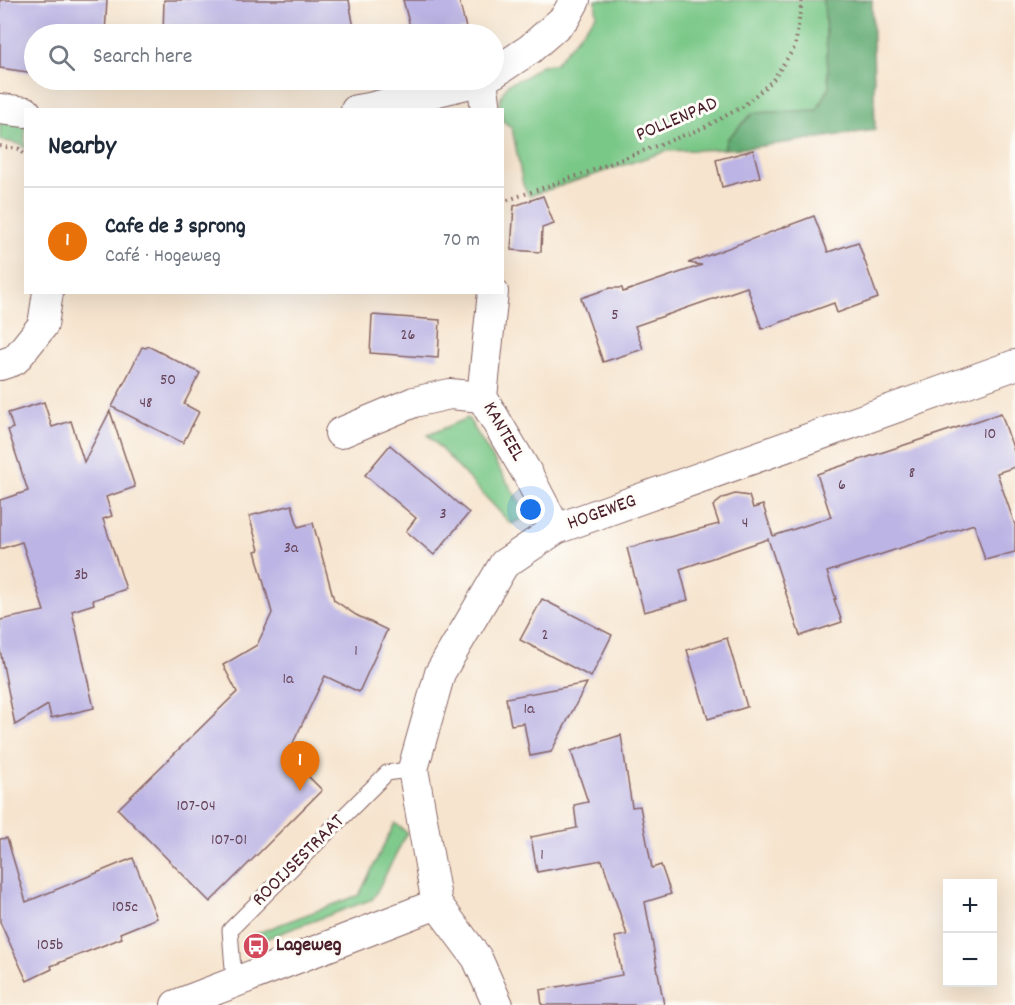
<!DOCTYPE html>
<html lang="en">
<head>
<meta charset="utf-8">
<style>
	body { margin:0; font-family:Dekko,sans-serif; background:#f6f6f7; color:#1f2937 }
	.controls { position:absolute; right:18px; bottom:18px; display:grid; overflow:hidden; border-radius:0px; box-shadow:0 6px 24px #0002 }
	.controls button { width:54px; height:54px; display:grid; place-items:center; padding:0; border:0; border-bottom:2px solid #e0e1e3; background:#fff; color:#1f2937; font:30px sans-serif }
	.you { position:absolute; left:531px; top:510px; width:21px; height:21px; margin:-15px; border:4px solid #fff; border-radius:50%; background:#1a73e8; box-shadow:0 0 0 9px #1a73e833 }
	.badge { display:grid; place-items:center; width:39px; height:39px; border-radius:50%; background:#d1495b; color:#fff; font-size:20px; font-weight:700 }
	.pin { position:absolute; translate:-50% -50px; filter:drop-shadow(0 2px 3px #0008) }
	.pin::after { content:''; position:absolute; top:32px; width:21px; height:18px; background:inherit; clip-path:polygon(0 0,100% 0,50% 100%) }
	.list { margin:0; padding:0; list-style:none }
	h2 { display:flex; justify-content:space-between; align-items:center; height:78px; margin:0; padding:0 24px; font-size:26px }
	h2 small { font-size:20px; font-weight:400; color:#747a83 }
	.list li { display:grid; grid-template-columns:39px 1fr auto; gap:18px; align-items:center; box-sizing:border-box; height:108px; padding:0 24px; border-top:2px solid #e0e1e3 }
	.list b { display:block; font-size:22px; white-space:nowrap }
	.list p { margin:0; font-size:20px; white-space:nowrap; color:#747a83 }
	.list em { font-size:20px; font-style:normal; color:#747a83 }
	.icon { flex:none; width:33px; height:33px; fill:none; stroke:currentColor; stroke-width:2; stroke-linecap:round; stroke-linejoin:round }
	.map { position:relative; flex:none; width:1015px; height:1005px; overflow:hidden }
	.search { position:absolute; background:#fff; box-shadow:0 6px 24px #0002; left:24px; top:24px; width:480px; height:66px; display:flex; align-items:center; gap:15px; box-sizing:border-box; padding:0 21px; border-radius:33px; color:#747a83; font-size:22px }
	.panel { position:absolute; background:#fff; box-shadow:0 6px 24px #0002; left:24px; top:108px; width:480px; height:186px; border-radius:0px }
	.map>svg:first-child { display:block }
	.green { fill:#7ac888; stroke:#62745a; stroke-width:1.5 }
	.forest { fill:#63ac74; stroke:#566650; stroke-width:1.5 }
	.building { fill:#bbb4e4 }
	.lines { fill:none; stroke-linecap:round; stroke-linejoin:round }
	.service-casing { stroke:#866464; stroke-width:17 }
	.minor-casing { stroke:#866464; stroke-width:32 }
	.path { stroke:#866464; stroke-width:4; stroke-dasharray:1.5 4.5; stroke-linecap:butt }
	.service { stroke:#fff; stroke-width:15 }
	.minor { stroke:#fff; stroke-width:30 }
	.labels { text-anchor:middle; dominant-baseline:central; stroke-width:6; stroke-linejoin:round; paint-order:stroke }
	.number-label { font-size:16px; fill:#664459 }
	.street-label { font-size:20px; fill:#4a1f2b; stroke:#fdfcf7 }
	.poi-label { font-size:20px; font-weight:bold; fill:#4a1f2b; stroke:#fdfcf7; text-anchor:start }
</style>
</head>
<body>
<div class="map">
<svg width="1015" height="1005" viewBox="0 0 1015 1005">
	<rect width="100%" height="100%" fill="#fdfcf7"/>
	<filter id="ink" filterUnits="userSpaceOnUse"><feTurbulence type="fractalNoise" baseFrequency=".0167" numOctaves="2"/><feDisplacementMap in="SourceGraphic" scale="12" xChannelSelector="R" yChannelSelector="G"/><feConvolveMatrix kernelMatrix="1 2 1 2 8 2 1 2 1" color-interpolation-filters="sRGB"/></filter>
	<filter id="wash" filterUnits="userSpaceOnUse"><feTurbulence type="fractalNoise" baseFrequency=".008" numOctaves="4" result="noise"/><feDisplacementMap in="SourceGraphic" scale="24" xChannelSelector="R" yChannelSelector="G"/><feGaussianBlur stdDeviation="1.35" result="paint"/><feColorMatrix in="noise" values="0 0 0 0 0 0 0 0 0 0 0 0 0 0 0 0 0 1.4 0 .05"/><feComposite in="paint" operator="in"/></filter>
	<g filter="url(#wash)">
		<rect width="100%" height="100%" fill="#f6e4ce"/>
		<g class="green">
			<polygon points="596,0 824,0 829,88 817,110 753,113 727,139 724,149 667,151 529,196 523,185 512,128 503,121 502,110 498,109 502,94 508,84 525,77 541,65 555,64 596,15"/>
			<polygon points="0,118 25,124 25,149 20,144 0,140"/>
			<polygon points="468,418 528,516 511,524 428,435"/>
			<polygon points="395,823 407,833 373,899 246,946 249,936 359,895"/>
		</g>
		<polygon class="forest" points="824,0 872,0 875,130 748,148 724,149 727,139 753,113 817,110 829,88"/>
		<g id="blocks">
			<g class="building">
				<polygon points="0,0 107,0 105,34 34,34 34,73 0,68"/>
				<polygon points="164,0 349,0 355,34 163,34"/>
				<polygon points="403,0 459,0 466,28 443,34 412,34"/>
				<polygon points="753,150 760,177 722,187 716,160"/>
				<polygon points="543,196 554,224 542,228 541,252 511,250 514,206"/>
				<polygon points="814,216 828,252 858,242 878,298 837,313 834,303 762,329 747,287 635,326 643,349 603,362 581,298 610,288 622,288 623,292 702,265 688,263"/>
				<polygon points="372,315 440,320 438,358 370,353"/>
				<polygon points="148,346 200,373 184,404 199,412 183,443 112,407 142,347 146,348"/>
				<polygon points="44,402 52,427 71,421 84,462 110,411 135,487 106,497 112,516 103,519 126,589 93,600 94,604 72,611 94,708 51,718 48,705 15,725 0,650 0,620 44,611 22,542 0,549 0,500 28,491 8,430 13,428 8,413"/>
				<polygon points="1001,413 1015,454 1015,467 997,473 1015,525 1015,552 985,560 974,524 827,572 836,599 834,599 842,622 800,636 768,539 680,569 688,600 644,612 627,548 719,524 713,506 723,498 735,494 749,496 753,508 763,505 773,536 831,517 817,474"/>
				<polygon points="390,445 469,513 434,555 406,531 416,518 365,475"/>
				<polygon points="292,505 298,527 313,523 334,600 356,615 387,630 359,692 325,676 293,743 315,766 307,775 322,790 210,902 118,809 237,692 223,665 257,645 272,613 255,551 259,550 249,516"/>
				<polygon points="542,599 612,635 591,677 520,640"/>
				<polygon points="727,638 747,707 708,719 687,650"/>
				<polygon points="587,683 551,752 530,756 524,723 511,725 506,698"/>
				<polygon points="621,735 632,807 640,806 652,868 661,865 671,894 645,902 664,1005 542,1005 540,990 622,975 615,937 627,935 602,860 537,872 531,837 577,828 574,805 588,802 571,751"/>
				<polygon points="7,838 26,902 133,858 157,918 120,933 122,938 51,966 52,969 27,981 0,922 0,839"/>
			</g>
		</g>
	</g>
	<g filter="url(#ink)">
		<use href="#blocks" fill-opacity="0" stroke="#866464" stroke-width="1.5"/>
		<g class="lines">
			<defs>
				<polyline id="service" points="234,982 230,930 387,773 413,769"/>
				<g id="minor">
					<polyline points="494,73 530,49 565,18 575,0"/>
					<polyline points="482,80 486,110"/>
					<polyline points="0,109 26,112"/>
					<polyline points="356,110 369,108 483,80"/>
					<polyline points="493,292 482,397 527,473 556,529"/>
					<polyline points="0,365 15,360 43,325 48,292"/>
					<polyline points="340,433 414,402 450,394 482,397"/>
					<polyline points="176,1005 437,904"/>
					<polyline points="498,1005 477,958 437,904 413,769 440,673 504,564 556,529 1015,365"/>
				</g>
			</defs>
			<use href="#service" class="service-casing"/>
			<use href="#minor" class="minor-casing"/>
			<g class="path">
				<polyline points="0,146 19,149 26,156"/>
				<polyline points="502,202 588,172 703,128 742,107 772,81 795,47 802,0"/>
			</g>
			<use href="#service" class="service"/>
			<use href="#minor" class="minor"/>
		</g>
	</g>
	<defs>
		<symbol id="bus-disc" viewBox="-11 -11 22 22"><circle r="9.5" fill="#d1495b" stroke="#fdfcf7"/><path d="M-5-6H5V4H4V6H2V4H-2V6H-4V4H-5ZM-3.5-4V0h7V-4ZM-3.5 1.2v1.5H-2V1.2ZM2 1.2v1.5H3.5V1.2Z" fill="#fff"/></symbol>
	</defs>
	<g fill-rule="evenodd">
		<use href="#bus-disc" x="241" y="931" width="30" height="30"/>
	</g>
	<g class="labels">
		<g class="number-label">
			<text x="615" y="315">5</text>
			<text x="408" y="335">26</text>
			<text x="168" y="380">50</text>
			<text x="146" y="403">48</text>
			<text x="990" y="434">10</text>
			<text x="912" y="473">8</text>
			<text x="842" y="485">6</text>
			<text x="443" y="514">3</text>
			<text x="745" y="523">4</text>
			<text x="291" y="548">3a</text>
			<text x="81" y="575">3b</text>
			<text x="545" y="635">2</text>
			<text x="356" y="651">1</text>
			<text x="288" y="679">1a</text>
			<text x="529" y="709">1a</text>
			<text x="196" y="806">107-04</text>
			<text x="229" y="840">107-01</text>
			<text x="542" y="855">1</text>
			<text x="125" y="907">105c</text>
			<text x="50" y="945">105b</text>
		</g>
		<g class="street-label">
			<text transform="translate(677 120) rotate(-23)">POLLENPAD</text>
			<text transform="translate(503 432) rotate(60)">KANTEEL</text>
			<text transform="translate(602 513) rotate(-20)">HOGEWEG</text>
			<text transform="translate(299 861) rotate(-45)">ROOIJSESTRAAT</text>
		</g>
		<g class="poi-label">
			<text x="276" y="946">Lageweg</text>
		</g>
	</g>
</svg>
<div class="controls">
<button>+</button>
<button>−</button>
</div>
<div class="you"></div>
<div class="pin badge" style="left:300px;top:791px;background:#e8710a">1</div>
<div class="search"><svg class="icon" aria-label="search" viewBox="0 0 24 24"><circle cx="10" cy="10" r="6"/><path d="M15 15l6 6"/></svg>Search here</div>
<section class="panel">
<h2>Nearby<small></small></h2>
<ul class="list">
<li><span class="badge" style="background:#e8710a">1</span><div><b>Cafe de 3 sprong</b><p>Café · Hogeweg</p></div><em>70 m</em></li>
</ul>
</section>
</div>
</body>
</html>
